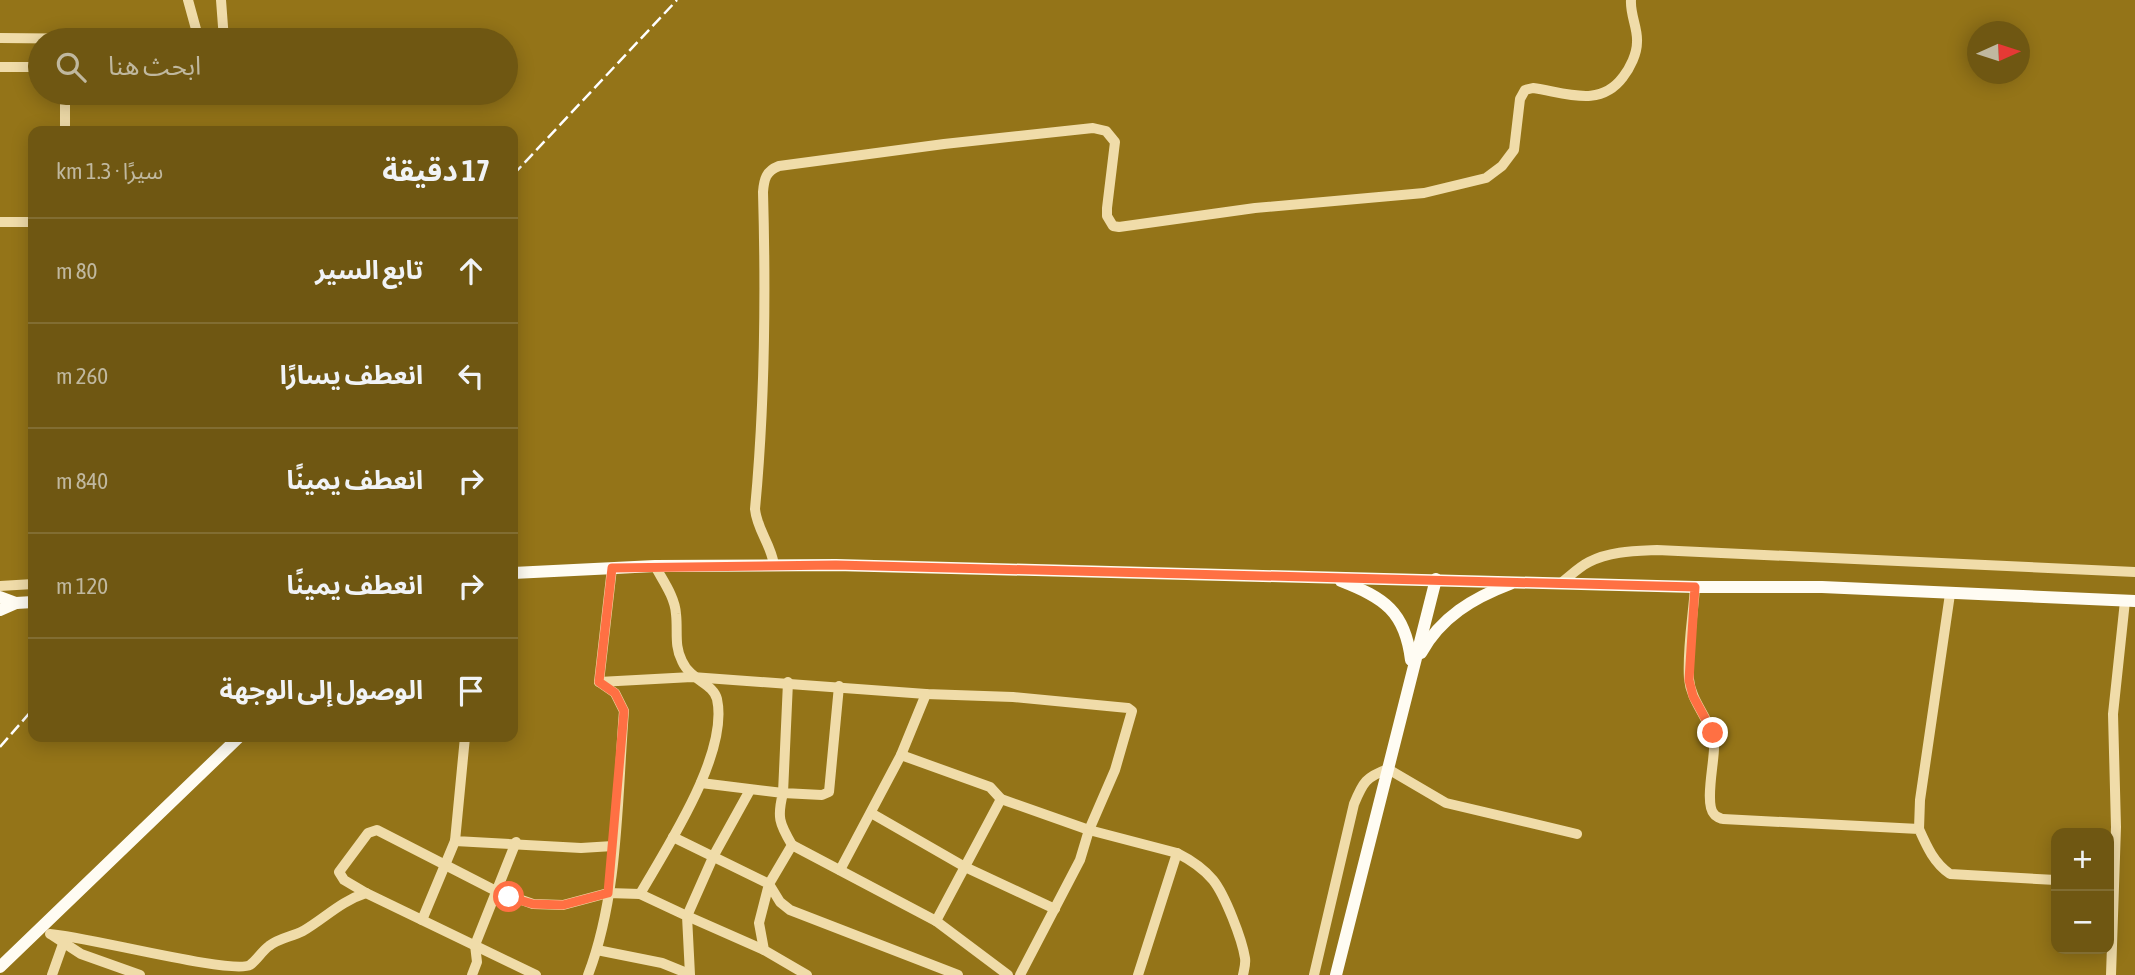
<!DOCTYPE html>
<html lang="ar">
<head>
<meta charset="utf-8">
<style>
	body { margin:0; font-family:"Asap Condensed","Noto Sans Arabic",sans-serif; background:#776020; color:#f1f3f6; direction:rtl }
	.controls { position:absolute; right:21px; bottom:21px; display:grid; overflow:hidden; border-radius:14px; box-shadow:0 4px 18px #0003 }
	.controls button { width:63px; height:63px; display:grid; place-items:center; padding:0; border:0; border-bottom:2px solid #816d32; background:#6f5712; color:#f1f3f6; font:35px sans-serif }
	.compass { position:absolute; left:1967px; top:21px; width:63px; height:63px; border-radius:50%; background:#6f5712; box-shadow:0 4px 18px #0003; rotate:87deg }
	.stop { position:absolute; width:21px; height:21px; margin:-16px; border:5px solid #ff7043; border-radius:50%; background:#fff }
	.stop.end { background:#ff7043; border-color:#fff; box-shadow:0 2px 7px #0008 }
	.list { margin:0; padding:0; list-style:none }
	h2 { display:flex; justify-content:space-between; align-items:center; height:91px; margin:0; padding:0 28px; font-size:30px }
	h2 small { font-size:23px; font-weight:400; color:#c0b89f }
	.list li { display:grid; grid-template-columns:46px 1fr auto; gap:21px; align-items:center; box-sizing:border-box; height:105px; padding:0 28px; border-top:2px solid #816d32 }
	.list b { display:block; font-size:26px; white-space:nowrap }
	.list em { font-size:23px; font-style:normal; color:#c0b89f }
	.icon { flex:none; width:38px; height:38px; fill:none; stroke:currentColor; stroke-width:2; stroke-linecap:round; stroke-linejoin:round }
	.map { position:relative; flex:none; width:2135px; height:975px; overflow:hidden; direction:ltr }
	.search { position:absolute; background:#6f5712; box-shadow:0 4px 18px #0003; left:28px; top:28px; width:490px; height:77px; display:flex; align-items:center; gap:18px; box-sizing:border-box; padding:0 24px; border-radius:38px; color:#c0b89f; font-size:26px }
	.panel { position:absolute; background:#6f5712; box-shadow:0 4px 18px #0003; left:28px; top:126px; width:490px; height:616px; border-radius:14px; direction:rtl }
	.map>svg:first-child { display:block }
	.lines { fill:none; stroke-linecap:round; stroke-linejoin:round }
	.minor { stroke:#f0dca9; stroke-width:10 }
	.major { stroke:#fffcf3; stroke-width:12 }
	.rail { stroke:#fff; stroke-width:2.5; stroke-dasharray:12 5; stroke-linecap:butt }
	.route { stroke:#ff7043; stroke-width:9 }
</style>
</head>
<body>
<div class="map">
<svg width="2135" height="975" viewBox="0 0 2135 975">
	<rect width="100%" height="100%" fill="#947418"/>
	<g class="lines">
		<g class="minor">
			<polyline points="188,0 199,40"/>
			<polyline points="221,0 224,40"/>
			<polyline points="0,38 213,40"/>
			<polyline points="0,67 40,67"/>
			<polyline points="65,93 65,131"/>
			<polyline points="0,222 33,222"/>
			<path d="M774,565c-3,-21 -17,-35 -19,-56 10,-106 11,-211 8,-317 1,-13 3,-21 16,-26l165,-22 149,-16 13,3 9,11 -8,66v8l6,10 6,1 136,-19 169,-15 62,-15 16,-12 12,-16 6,-51 5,-9 8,-2c34,5 67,20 90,-11 7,-9 14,-23 14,-35 1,-14 -7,-27 -6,-42"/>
			<path d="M1561,583c9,-7 18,-16 28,-21 21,-11 46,-11 68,-12l478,22"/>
			<polyline points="0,586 33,584"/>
			<path d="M1695,587c-2,30 -8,62 -6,92 2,24 23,41 25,66 1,15 -10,59 0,69 1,2 7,5 9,5l196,10c8,18 15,34 31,45l106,6"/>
			<polyline points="599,682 692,677 926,694 1013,697 1128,708 1132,711 1115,770 1089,830 1080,860 1020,975"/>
			<polyline points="788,682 783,793 822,795 829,792 839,686"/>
			<polyline points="465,737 455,841 581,848 613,846"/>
			<path d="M901,755l89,32 11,12 88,31 88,23c14,7 26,15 36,27 12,15 29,59 32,78 1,6 -1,12 -2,17"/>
			<path d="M701,783l82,10c-6,24 -4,30 9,52l-23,39 11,18 10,8 168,65"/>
			<polyline points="750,790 714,855 687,916 764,950"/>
			<polyline points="871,813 965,867 1055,909"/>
			<polyline points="1919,829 1920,800 1950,594"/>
			<polyline points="673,837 769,884 759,923 764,950 807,975"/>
			<polyline points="792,845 936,921 1008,975"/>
			<polyline points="840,870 901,755 926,694"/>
			<polyline points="640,894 687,916 690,975"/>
			<polyline points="422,920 455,841"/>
			<polyline points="936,921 1001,799"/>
			<path d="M50,934c34,2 182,41 200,31 7,-5 12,-14 19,-19 10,-8 22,-9 34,-15 22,-13 38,-30 63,-38"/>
			<polyline points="52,935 81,954 140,975"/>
			<polyline points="597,950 662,963 689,974"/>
			<polyline points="52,975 63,944"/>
			<polyline points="472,975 477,962 475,945 516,842"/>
			<path d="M536,975l-170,-82 -22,-13 -5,-8 29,-39 9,-3 119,61 37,13 30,1 45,-12 32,1c27,-47 89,-140 77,-195 -4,-16 -26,-18 -35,-38 -8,-15 -4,-30 -6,-47 -1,-17 -13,-33 -21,-48"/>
			<path d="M588,975c31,-80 29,-179 36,-264l-9,-18 -16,-11 13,-114"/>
			<polyline points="1138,975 1177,853"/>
			<path d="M1314,975l40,-171c9,-22 12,-27 34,-35l58,34 131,31"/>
			<polyline points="2111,975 2116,827 2113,714 2125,601"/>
		</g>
		<g class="major">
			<polyline points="513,573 655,566 836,565 1695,587 1822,587 2135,601"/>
			<path d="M1341,581c43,17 64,30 70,79"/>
			<polyline points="0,597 16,603"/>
			<polyline points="0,610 16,603 33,602"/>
			<path d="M1421,653c20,-36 52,-55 89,-69"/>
			<polyline points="0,967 239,737"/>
			<polyline points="1336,975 1436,579"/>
		</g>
		<g class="rail">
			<polyline points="513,175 677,0"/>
			<polyline points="0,747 33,709"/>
		</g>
	</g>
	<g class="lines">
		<polyline class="route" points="509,897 533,904 563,905 608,893 624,711 615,693 599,682 612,568 836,565 1695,587 1689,680 1693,696 1713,733"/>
	</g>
</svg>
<div class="controls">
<button>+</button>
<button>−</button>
</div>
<svg class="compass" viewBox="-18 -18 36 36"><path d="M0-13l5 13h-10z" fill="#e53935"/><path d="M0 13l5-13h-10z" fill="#c0b89f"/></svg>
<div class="stop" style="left:509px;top:897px"></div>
<div class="stop end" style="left:1713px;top:733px"></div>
<div class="search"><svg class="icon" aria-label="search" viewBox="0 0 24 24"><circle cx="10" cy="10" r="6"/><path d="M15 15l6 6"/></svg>ابحث هنا</div>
<section class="panel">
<h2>17 دقيقة<small>سيرًا · 1.3 km</small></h2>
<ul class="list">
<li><svg class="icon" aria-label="ahead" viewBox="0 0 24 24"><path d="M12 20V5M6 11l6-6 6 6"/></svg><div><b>تابع السير</b></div><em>80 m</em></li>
<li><svg class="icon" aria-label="left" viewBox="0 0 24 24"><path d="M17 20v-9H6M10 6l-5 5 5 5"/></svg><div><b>انعطف يسارًا</b></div><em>260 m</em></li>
<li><svg class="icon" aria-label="right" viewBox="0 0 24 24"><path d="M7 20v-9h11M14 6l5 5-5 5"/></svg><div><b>انعطف يمينًا</b></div><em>840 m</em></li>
<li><svg class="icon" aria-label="right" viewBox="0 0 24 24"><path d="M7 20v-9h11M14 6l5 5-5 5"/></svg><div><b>انعطف يمينًا</b></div><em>120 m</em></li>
<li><svg class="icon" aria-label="arrive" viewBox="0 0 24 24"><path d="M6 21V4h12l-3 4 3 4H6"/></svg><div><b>الوصول إلى الوجهة</b></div></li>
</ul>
</section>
</div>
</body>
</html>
